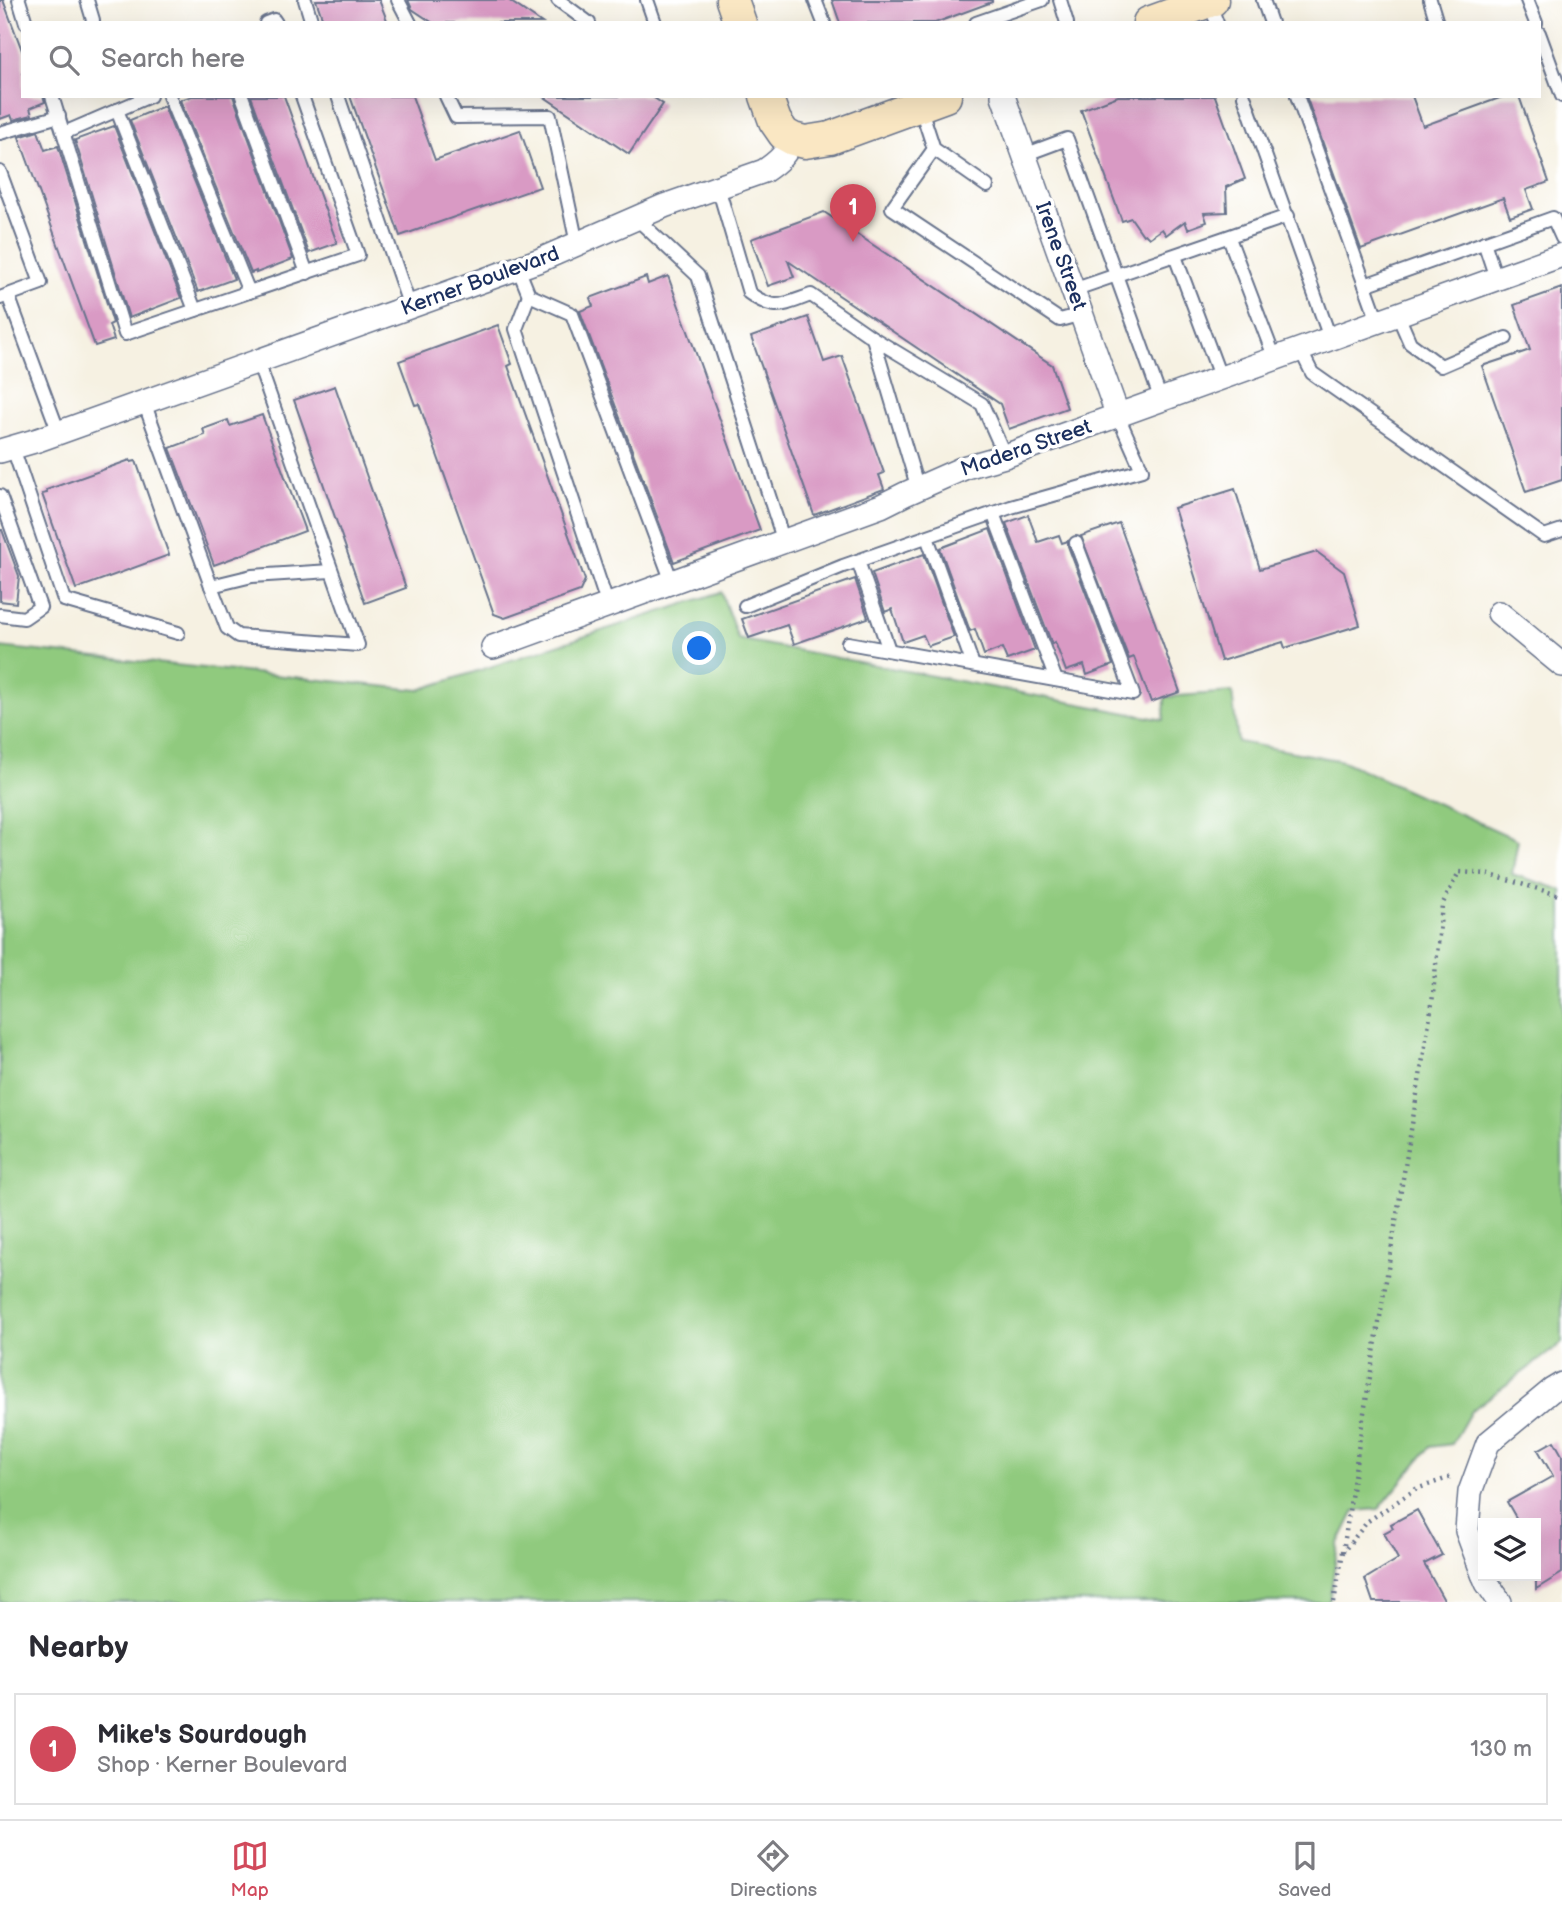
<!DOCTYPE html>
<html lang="en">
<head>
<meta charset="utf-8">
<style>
	body { margin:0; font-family:"Balsamiq Sans",sans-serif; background:#f7f7f7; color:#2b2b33 }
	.controls { position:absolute; right:21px; bottom:21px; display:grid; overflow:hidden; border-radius:0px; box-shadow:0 7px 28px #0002 }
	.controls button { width:63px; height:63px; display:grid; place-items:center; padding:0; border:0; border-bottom:2px solid #e1e1e2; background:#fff; color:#2b2b33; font:35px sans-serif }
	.you { position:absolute; left:700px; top:649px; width:24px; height:24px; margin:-18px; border:5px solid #fff; border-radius:50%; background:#1a73e8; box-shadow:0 0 0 10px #1a73e833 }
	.badge { display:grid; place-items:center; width:46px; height:46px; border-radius:50%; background:#d1495b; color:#fff; font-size:23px; font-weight:700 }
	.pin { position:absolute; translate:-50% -58px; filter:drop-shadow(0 2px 4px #0008) }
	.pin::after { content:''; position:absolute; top:37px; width:24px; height:21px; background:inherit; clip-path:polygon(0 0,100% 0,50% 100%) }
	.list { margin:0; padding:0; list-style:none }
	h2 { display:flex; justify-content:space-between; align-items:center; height:91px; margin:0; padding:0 28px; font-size:30px }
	h2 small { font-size:23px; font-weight:400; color:#7c7c81 }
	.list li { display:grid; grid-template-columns:46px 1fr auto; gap:21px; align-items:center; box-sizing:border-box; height:112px; margin:0 14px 14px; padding:0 14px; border:2px solid #e1e1e2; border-radius:0px }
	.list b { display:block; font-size:26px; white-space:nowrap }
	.list p { margin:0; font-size:23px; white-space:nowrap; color:#7c7c81 }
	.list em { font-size:23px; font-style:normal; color:#7c7c81 }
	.icon { flex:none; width:38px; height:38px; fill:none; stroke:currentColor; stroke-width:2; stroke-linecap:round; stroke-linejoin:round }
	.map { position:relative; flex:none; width:1562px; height:1602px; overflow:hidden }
	.search { position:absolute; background:#fff; box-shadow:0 7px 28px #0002; left:21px; right:21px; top:21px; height:77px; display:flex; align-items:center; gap:18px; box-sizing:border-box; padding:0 24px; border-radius:0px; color:#7c7c81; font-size:26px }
	.sheet { height:217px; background:#fff }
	nav { display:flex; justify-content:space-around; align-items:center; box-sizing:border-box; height:98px; border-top:2px solid #e1e1e2; background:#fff; font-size:19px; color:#7c7c81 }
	nav a { display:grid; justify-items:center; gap:4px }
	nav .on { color:#d1495b }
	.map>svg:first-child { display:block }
	.green { fill:#90ca7e; stroke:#567c6e; stroke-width:2 }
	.building { fill:#d99ac4 }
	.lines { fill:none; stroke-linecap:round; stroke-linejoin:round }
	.lane-casing { stroke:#68738c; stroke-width:16 }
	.street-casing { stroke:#68738c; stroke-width:26 }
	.secondary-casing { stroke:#68738c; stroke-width:35 }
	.path { stroke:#68738c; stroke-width:4.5; stroke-dasharray:2 5; stroke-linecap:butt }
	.lane { stroke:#fff; stroke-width:12 }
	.street { stroke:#fff; stroke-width:23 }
	.secondary { stroke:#fae7c3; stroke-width:32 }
	.labels { text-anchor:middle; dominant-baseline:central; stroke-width:7; stroke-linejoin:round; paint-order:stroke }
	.street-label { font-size:21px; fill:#1b2f5e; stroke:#fff }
</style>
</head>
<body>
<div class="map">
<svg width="1562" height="1602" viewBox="0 0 1562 1602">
	<rect width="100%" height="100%" fill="#fff"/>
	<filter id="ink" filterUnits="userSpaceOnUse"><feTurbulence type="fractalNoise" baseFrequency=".0143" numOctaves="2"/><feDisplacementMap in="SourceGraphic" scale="14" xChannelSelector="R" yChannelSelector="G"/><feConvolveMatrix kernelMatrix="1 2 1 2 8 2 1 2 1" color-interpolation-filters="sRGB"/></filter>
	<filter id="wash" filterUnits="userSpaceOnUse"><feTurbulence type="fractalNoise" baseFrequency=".00686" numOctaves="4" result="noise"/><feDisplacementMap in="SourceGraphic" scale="28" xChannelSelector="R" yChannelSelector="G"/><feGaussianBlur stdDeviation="1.57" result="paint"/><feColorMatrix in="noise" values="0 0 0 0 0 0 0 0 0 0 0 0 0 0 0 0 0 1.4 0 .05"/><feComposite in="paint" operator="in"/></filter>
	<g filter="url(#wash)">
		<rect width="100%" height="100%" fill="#f6f1e2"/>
		<polygon class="green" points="721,592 738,639 1164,720 1165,697 1232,692 1238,742 1343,761 1518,840 1512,874 1562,890 1562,1343 1471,1411 1452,1444 1430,1447 1379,1509 1355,1511 1338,1545 1329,1602 0,1602 0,647 419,690"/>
		<g id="blocks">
			<g class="building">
				<polygon points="0,0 3,0 23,53 23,96 43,96 45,102 30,108 32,115 13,120 11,115 0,119"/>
				<polygon points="316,0 379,0 388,23 324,23"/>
				<polygon points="408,0 508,0 542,23 433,23 412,9"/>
				<polygon points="832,0 992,0 992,2 935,23 840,23"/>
				<polygon points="192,96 233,96 293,259 256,273 256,271 251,273 180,100"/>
				<polygon points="251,96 284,96 337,243 309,253"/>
				<polygon points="350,96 412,96 435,160 520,130 540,187 400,236"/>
				<polygon points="543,96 651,96 663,104 629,154"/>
				<polygon points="1118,96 1215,96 1245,179 1226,187 1227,212 1204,213 1207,222 1188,229 1185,221 1166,235 1162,229 1149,238 1145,234 1143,235 1131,218 1122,221 1081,110"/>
				<polygon points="1306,96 1412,96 1423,126 1505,96 1519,96 1549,182 1526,190 1533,209 1510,217 1503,198 1361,249"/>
				<polygon points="164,106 234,279 198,292 130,120"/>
				<polygon points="114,126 181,298 129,318 75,140"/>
				<polygon points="38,131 45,150 58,146 113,323 109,325 114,340 95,346 19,137"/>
				<polygon points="824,212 1052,365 1067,408 1009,429 1000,404 788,261 794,277 768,286 751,239"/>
				<polygon points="668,276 760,530 674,562 580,311 593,306 590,298 646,277 648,284"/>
				<polygon points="1562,288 1562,480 1526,492 1482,366 1530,350 1514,305"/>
				<polygon points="808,317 824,362 842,356 884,473 879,475 884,489 814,515 751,337"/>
				<polygon points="498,325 512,364 508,366 585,580 580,591 505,618 494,614 419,404 415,405 399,361"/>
				<polygon points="335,386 406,588 365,603 294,400"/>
				<polygon points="262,415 305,531 214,565 170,448 205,435 203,429 228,420 230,426"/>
				<polygon points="130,460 131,462 136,461 169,555 76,589 42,494 47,493 46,490"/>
				<polygon points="1235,489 1260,569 1317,552 1344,572 1360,625 1285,648 1283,642 1221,661 1174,508"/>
				<polygon points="1028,515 1038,542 1059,535 1062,543 1068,541 1068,546 1113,665 1087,675 1084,665 1066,671 1055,642 1052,644 1006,523"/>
				<polygon points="1119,523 1180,692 1151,702 1134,657 1129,659 1081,536"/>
				<polygon points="990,529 1035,650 1007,660 1002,648 984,655 975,629 970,631 940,548"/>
				<polygon points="0,530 2,530 19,576 16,603 0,601"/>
				<polygon points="924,554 954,637 928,646 923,635 903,642 892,609 885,612 872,573"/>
				<polygon points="855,579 868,618 794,644 787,625 749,638 742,619"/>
				<polygon points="1554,1441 1562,1455 1562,1573 1536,1589 1536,1523 1519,1523 1507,1502 1553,1476 1538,1450"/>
				<polygon points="1417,1510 1442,1555 1424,1564 1445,1602 1373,1602 1365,1579 1398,1559 1384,1533 1393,1528 1391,1524"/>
			</g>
		</g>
	</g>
	<g filter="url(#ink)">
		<use href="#blocks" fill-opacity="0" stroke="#68738c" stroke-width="2"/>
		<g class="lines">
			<defs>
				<g id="lane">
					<polyline points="19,0 26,23"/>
					<polyline points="87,0 93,20"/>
					<polyline points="305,0 312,23"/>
					<polyline points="398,0 410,23"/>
					<polyline points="558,0 589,23"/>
					<polyline points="647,0 655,23"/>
					<polyline points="815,0 824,23"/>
					<polyline points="1060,0 1067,23"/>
					<polyline points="1263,0 1271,23"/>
					<polyline points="1430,0 1437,23"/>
					<polyline points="1527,0 1536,23"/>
					<polyline points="1209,2 1217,23"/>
					<polyline points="266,23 274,20 276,23"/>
					<polyline points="976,23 1042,0"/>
					<polyline points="1539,33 1562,96"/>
					<polyline points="52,96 125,334 358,255 302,96"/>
					<polyline points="169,96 249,292"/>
					<polyline points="242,96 307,273"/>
					<polyline points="338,96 410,307"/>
					<polyline points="446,96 456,117 550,116 577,244"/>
					<polyline points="1244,96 1330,338"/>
					<polyline points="1297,96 1365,285"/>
					<polyline points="920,106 934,149 987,186"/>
					<polyline points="117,110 195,310"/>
					<polyline points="0,133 59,116"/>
					<polyline points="64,133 150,96"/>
					<polyline points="934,149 892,208 1060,320 1082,314"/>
					<polyline points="1024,155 1067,139 1161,400"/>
					<polyline points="0,172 41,283 0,298"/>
					<path d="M718,187l31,106c26,19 33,12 62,2l62,43 45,151"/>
					<polyline points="636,218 698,276 784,542"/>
					<polyline points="1229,238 1275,359"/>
					<polyline points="1484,242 1496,278"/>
					<polyline points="1175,256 1221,379"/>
					<polyline points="518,268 529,295 572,314 672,582"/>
					<polyline points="1073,290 1288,216"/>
					<polyline points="8,295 59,433"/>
					<polyline points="529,295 516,329 608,606"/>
					<polyline points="1397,313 1410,343 1441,366 1506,338"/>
					<polyline points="1378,321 1365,285 1553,218 1562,238"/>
					<polyline points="873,338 982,404 1005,456"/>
					<polyline points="1300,349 1312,373 1544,536 1562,530"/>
					<polyline points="144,402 211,586 252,576 331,571"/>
					<polyline points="13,448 64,600 178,633"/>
					<polyline points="0,496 40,607 24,618 0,615"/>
					<polyline points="993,513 1056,680"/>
					<polyline points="927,537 973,665"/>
					<polyline points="858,561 889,650"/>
					<polyline points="211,586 227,628 238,636 358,645 258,362"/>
					<polyline points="745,606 843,566 1011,507 1142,470 1118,416"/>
					<polyline points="848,643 1133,694 1076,543"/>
				</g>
				<g id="street">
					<polyline points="1003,96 1118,416"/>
					<path d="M0,451l38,-11 502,-180 124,-54 100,-35c14,-9 22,-17 29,-32"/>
					<polyline points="1499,613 1562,665"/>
					<polyline points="493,647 881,506 905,494 966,467 1005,456 1562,255"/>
					<polyline points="1483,1574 1467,1531 1470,1492 1488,1443 1552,1390 1562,1384"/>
					<polyline points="1484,1576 1487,1583 1500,1602"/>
				</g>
				<g id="secondary">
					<polyline points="732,0 740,23"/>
					<polyline points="1149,23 1212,0"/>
					<polyline points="766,96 775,121 784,134 793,139 805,142 830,138 945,96"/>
				</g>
			</defs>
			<use href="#lane" class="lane-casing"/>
			<use href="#street" class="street-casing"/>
			<use href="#secondary" class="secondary-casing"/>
			<g class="path">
				<polyline points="1343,1552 1359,1443 1432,1004 1442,905 1459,872 1487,874 1562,896"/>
				<polyline points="1334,1602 1343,1552 1368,1521 1416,1489 1454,1476"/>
			</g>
			<use href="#lane" class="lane"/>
			<use href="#street" class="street"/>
			<use href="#secondary" class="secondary"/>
		</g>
	</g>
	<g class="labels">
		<g class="street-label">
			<text transform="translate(1061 256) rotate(70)">Irene Street</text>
			<text transform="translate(480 281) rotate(-20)">Kerner Boulevard</text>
			<text transform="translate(1026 448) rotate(-19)">Madera Street</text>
		</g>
	</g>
</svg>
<div class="controls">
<button><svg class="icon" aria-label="layers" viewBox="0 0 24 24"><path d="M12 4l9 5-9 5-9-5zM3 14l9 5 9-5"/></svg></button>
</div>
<div class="you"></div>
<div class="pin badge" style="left:853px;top:242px">1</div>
<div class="search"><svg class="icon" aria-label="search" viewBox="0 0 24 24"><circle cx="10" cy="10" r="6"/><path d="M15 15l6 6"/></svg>Search here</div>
</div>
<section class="sheet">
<h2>Nearby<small></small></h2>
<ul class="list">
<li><span class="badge">1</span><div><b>Mike's Sourdough</b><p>Shop · Kerner Boulevard</p></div><em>130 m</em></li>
</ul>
</section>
<nav>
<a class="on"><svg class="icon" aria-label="map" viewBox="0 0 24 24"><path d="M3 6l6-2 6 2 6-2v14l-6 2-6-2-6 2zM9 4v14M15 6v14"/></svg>Map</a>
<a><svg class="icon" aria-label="directions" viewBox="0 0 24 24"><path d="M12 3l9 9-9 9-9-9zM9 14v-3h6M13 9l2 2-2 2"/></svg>Directions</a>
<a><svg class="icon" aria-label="saved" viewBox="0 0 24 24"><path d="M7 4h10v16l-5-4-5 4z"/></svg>Saved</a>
</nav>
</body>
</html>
